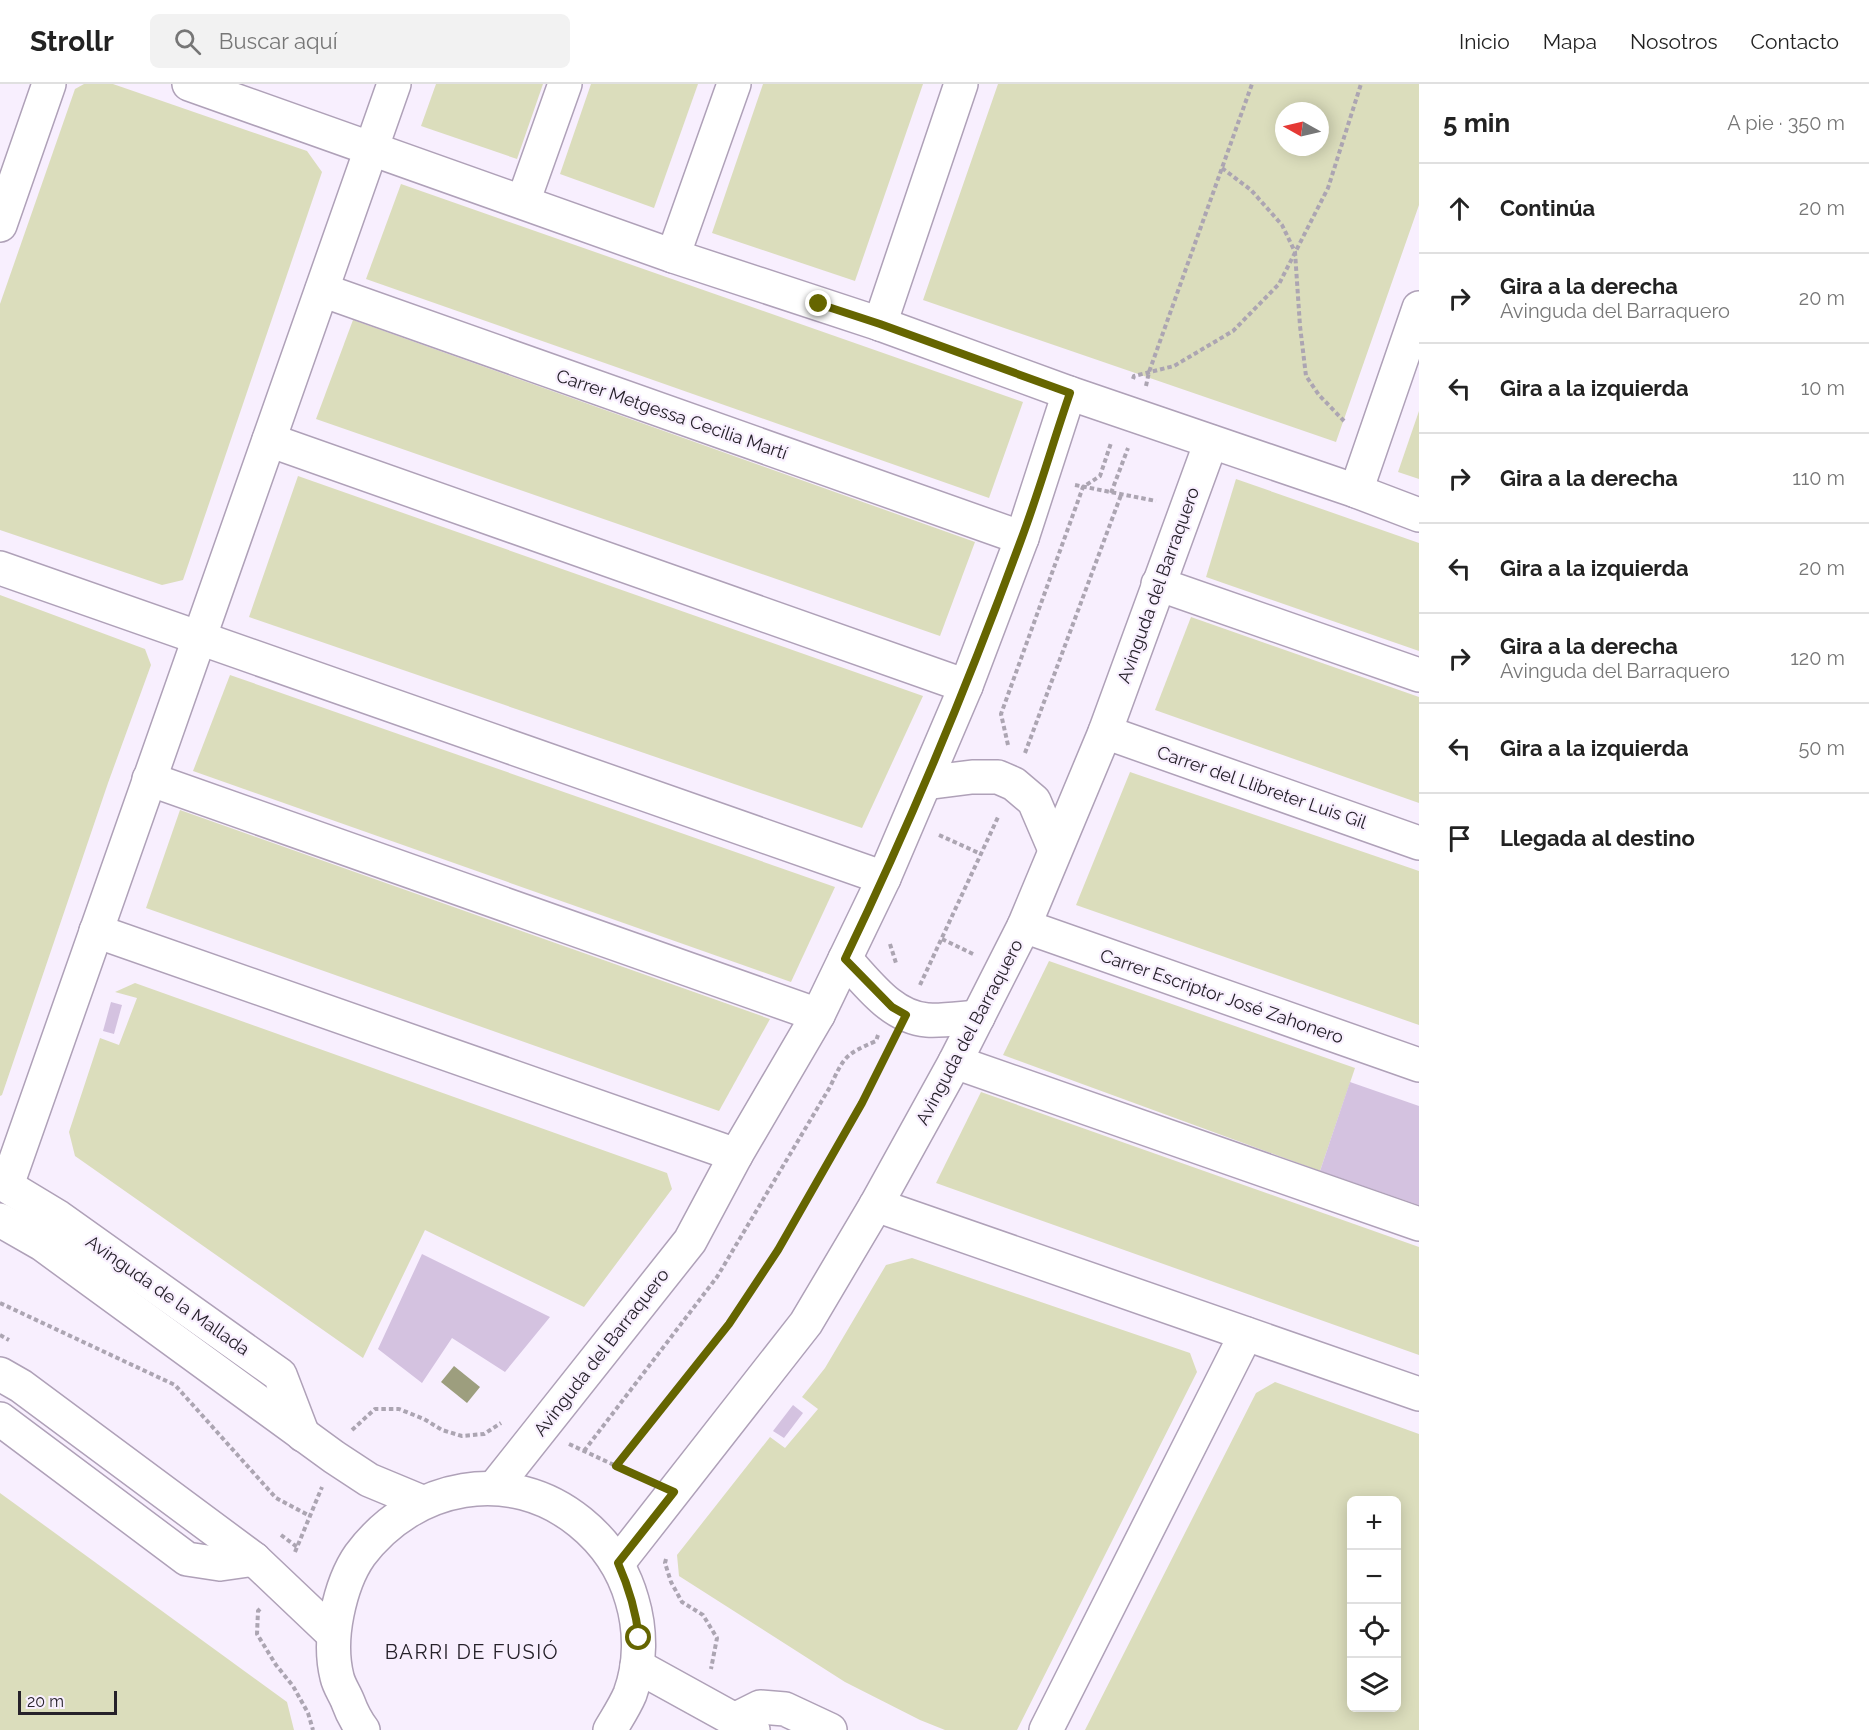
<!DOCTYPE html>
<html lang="es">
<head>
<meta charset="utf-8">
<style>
	body { margin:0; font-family:Raleway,sans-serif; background:#f2f2f2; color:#222 }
	.controls { position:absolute; right:18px; bottom:18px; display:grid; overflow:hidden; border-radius:9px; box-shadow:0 3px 15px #0003 }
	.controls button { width:54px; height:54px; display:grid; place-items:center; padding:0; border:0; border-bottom:2px solid #e0e0e0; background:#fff; color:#222; font:30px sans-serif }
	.compass { position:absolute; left:1275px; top:18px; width:54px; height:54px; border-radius:50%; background:#fff; box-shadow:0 3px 15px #0003; rotate:278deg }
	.scale { position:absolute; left:18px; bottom:15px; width:99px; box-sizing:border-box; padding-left:6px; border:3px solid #26212a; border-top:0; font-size:16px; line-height:21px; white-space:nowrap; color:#26212a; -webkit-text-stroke:4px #f8effe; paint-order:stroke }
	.stop { position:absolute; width:18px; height:18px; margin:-14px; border:4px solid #656500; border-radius:50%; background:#fff }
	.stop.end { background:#656500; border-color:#fff; box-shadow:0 2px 6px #0008 }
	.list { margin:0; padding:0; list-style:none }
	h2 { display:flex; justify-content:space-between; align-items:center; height:78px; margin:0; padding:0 24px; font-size:26px }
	h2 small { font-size:20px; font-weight:400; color:#767676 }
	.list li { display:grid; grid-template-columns:39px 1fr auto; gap:18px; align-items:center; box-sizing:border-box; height:90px; padding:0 24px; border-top:2px solid #e0e0e0 }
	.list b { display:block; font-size:22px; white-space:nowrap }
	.list p { margin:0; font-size:20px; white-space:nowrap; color:#767676 }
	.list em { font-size:20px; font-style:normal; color:#767676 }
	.icon { flex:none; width:33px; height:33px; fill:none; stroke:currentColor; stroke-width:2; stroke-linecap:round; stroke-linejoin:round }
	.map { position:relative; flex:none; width:1419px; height:1646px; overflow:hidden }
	header { display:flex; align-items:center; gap:36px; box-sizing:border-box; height:84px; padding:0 30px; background:#fff; border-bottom:2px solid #e0e0e0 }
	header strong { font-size:28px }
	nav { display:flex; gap:33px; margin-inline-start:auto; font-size:21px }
	.search { width:420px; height:54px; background:#f2f2f2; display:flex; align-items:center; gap:15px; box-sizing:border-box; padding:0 21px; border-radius:9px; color:#767676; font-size:22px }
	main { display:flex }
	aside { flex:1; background:#fff }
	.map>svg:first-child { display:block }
	.green { fill:#dbddbc; fill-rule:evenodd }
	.water { fill:#9d9e7e }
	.building { fill:#d4c2e0 }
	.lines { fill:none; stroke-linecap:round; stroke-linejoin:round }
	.minor-casing { stroke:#afa1b8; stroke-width:36 }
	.path { stroke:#aca5b2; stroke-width:4; stroke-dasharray:4.5 3; stroke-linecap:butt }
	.minor { stroke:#fff; stroke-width:33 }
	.route { stroke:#656500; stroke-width:8 }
	.labels { text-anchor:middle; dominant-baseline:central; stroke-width:4.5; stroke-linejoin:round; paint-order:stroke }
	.street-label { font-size:18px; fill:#26212a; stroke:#f8effe }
	.neighbourhood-label { font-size:20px; letter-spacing:1.5px; fill:#26212a; stroke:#f8effe }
</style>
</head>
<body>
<header>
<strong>Strollr</strong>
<div class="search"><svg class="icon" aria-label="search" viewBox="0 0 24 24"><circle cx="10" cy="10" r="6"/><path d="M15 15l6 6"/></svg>Buscar aquí</div>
<nav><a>Inicio</a><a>Mapa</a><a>Nosotros</a><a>Contacto</a></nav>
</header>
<main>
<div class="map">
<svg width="1419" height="1646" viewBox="0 0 1419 1646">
	<rect width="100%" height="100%" fill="#f8effe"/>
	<g class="green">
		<polygon points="84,0 113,0 307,67 322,88 183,496 162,501 0,446 0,220 75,5"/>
		<polygon points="436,0 543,0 517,75 421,42"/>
		<polygon points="591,0 698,0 654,124 560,90"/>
		<polygon points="763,0 923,0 855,197 712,149"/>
		<path d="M998,0h421v121l-83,237 -413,-142zM1284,27h36v36h-36z"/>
		<polygon points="401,100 1023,318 989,414 366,195"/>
		<polygon points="353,236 975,458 940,552 316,335"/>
		<polygon points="1419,327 1419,395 1398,388"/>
		<polygon points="298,392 923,612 862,744 249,533"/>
		<polygon points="1236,395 1419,459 1419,567 1206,493"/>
		<polygon points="0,511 145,565 151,581 108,699 2,1011 0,1012"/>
		<polygon points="1191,533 1419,613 1419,719 1155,626"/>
		<polygon points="230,591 835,803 791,898 193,687"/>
		<polygon points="1130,688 1419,787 1419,941 1076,821"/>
		<polygon points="180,726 770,935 719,1027 146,824"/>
		<polygon points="1049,877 1355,984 1320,1087 1003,971"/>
		<polygon points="135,899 667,1089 672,1105 584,1223 425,1146 363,1274 75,1072 69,1048 100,954 119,961 137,914 115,908"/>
		<polygon points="981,1008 1419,1163 1419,1271 936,1099"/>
		<polygon points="912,1174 1190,1269 1197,1288 1017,1646 945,1646 920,1636 845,1598 679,1492 677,1471 770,1353 785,1364 818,1325 802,1313 825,1284 886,1181"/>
		<path d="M1275,1298l144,52v296h-334l171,-337zM1352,1416h44v208h-44z"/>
		<polygon points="0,1409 287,1618 294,1646 0,1646"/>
	</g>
	<polygon class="water" points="454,1282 480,1303 467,1319 441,1298"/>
	<g class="building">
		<polygon points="111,918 122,921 114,950 103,947"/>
		<polygon points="1350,998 1419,1022 1419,1121 1320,1087"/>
		<polygon points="422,1170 550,1233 505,1288 452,1254 422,1299 378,1265"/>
		<polygon points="793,1321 803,1329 784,1354 773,1347"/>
	</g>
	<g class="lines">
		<defs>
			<g id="minor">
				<polyline points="189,0 673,172 880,240 1069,309 1356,407 1419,431"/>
				<polyline points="523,118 565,0"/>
				<polyline points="0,141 49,0"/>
				<polyline points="673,172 734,0"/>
				<polyline points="322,206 1022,454"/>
				<polyline points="880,240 961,0"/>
				<polyline points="269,356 966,602"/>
				<polyline points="1356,407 1419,224"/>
				<polyline points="0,484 884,794"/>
				<polyline points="1158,500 1419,591"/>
				<polyline points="1105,648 1419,759"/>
				<polyline points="149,695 818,931"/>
				<polyline points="925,699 972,693 998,693 1014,700 1034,717 1055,766"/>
				<polyline points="1024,842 1419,981"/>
				<polyline points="96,847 736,1071"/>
				<path d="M845,875c23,24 46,58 82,61 16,1 35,-2 51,-3"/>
				<polyline points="955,978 1419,1140"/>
				<polyline points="0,1098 58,1133 280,1291 303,1351"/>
				<polyline points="7,1101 394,0"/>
				<polyline points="876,1121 1419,1310"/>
				<polyline points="0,1136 42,1160 334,1373 369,1396 422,1418"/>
				<polyline points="0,1290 21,1302 254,1475 333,1550"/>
				<polyline points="0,1335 187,1475 220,1480 254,1475"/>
				<polyline points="494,1404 690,1157 736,1071 818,931 884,794 966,602 1022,454 1069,309"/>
				<polyline points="618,1479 806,1239 876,1121 955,978 1024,842 1105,648 1211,358"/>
				<polyline points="637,1582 753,1646"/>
				<polyline points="734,1636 760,1623 785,1625 830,1646"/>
				<path d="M363,1646c-7,-9 -11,-17 -15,-28 -3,-8 -9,-16 -11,-25 -5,-20 -4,-43 0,-63 4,-20 11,-42 23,-59 53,-71 150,-90 220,-33 26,21 43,46 52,78 9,30 9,64 -2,94 -5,12 -13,24 -20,36"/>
				<polyline points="1046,1646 1246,1250"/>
			</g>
		</defs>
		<use href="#minor" class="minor-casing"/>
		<g class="path">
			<polyline points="1222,84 1251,106 1282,141 1295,168 1300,242 1306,292 1319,311 1344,337"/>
			<polyline points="1133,295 1134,292 1174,282 1233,247 1279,200 1328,104 1361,0"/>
			<polyline points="1146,302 1149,288 1252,0"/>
			<polyline points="1075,401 1156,417"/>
			<polyline points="1111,409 1128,364"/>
			<polyline points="1008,661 1001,630 1083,403 1100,392 1111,359"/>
			<polyline points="1025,669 1121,411"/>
			<polyline points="939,751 981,770"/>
			<polyline points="942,855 973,870"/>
			<polyline points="890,860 896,879"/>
			<polyline points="920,901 999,731"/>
			<polyline points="0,1219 175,1301 276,1414 310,1432"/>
			<polyline points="0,1251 9,1256"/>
			<polyline points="352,1346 375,1325 399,1325 424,1335 442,1346 462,1352 484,1350 501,1339"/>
			<polyline points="569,1360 644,1395"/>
			<path d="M584,1367l133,-174 113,-190c14,-30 14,-32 46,-46l2,-6"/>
			<polyline points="617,1382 729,1240 778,1166 863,1019 892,959"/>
			<polyline points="281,1451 297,1463"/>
			<polyline points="295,1468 322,1403"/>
			<polyline points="666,1475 665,1479 671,1498 682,1518 703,1531 717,1554 711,1585"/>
			<polyline points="260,1525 258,1527 257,1550 276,1581 293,1602 308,1629 313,1646"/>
		</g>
		<use href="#minor" class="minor"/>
	</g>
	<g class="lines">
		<path class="route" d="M639,1554c-3,-27 -10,-50 -21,-75l56,-71 -58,-26 113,-142 49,-74 84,-147 44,-88 -14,-8 -47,-48c66,-137 124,-277 176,-419 18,-48 32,-98 49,-147l-190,-69 -61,-20"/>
	</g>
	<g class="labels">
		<g class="street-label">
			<text transform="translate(672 330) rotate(19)">Carrer Metgessa Cecilia Martí</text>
			<text transform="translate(1158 501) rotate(-70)">Avinguda del Barraquero</text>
			<text transform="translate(1262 703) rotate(19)">Carrer del Llibreter Luis Gil</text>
			<text transform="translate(1222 912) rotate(19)">Carrer Escriptor José Zahonero</text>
			<text transform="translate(969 948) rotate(-62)">Avinguda del Barraquero</text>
			<text transform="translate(168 1211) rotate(35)">Avinguda de la Mallada</text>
			<text transform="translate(601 1268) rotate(-52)">Avinguda del Barraquero</text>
		</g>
		<g class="neighbourhood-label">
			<text x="472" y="1568">BARRI DE FUSIÓ</text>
		</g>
	</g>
</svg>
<div class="controls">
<button>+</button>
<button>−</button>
<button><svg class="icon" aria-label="locate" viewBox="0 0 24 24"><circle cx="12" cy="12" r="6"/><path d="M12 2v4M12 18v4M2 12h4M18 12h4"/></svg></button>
<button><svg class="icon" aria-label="layers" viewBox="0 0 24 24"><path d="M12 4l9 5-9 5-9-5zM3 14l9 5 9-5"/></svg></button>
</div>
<svg class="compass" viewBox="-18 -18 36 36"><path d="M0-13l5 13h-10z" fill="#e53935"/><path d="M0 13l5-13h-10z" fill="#767676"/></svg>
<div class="scale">20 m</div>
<div class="stop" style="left:639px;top:1554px"></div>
<div class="stop end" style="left:819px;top:220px"></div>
</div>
<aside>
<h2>5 min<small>A pie · 350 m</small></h2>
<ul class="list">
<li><svg class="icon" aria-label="ahead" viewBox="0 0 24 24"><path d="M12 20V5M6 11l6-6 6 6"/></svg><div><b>Continúa</b></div><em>20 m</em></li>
<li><svg class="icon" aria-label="right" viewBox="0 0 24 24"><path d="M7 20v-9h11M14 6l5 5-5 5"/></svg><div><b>Gira a la derecha</b><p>Avinguda del Barraquero</p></div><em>20 m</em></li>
<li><svg class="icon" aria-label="left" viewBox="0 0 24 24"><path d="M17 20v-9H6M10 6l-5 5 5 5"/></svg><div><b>Gira a la izquierda</b></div><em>10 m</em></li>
<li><svg class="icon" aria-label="right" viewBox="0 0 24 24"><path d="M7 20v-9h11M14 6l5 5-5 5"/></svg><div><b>Gira a la derecha</b></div><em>110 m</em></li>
<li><svg class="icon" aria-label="left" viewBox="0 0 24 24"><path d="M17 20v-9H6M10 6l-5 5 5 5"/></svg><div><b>Gira a la izquierda</b></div><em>20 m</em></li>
<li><svg class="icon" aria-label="right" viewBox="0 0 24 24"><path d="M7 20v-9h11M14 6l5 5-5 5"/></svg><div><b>Gira a la derecha</b><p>Avinguda del Barraquero</p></div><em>120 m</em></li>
<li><svg class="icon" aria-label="left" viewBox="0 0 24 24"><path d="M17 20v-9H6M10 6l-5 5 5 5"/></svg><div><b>Gira a la izquierda</b></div><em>50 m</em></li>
<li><svg class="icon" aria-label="arrive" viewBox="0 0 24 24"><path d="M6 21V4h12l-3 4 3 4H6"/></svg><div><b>Llegada al destino</b></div></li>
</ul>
</aside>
</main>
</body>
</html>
